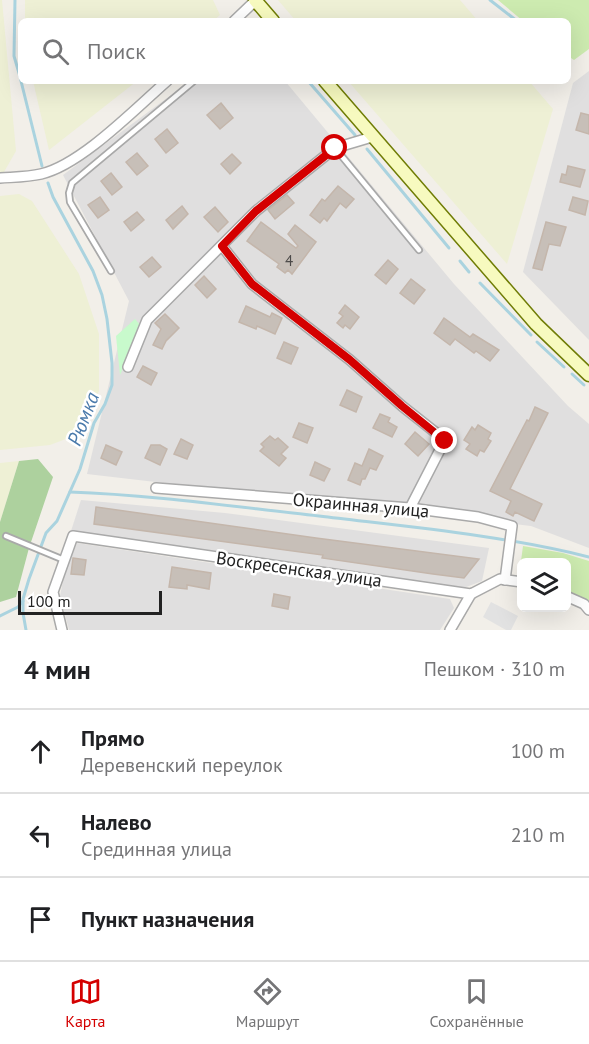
<!DOCTYPE html>
<html lang="ru">
<head>
<meta charset="utf-8">
<style>
	body { margin:0; font-family:"PT Sans",sans-serif; background:#f6f6f6; color:#202124 }
	.controls { position:absolute; right:18px; bottom:18px; display:grid; overflow:hidden; border-radius:9px; box-shadow:0 6px 24px #0002 }
	.controls button { width:54px; height:54px; display:grid; place-items:center; padding:0; border:0; border-bottom:2px solid #e0e0e0; background:#fff; color:#202124; font:30px sans-serif }
	.scale { position:absolute; left:18px; bottom:15px; width:144px; box-sizing:border-box; padding-left:6px; border:3px solid #222; border-top:0; font-size:16px; line-height:21px; white-space:nowrap; color:#222; -webkit-text-stroke:4px #fff; paint-order:stroke }
	.stop { position:absolute; width:18px; height:18px; margin:-14px; border:4px solid #d40000; border-radius:50%; background:#fff }
	.stop.end { background:#d40000; border-color:#fff; box-shadow:0 2px 6px #0008 }
	.list { margin:0; padding:0; list-style:none }
	h2 { display:flex; justify-content:space-between; align-items:center; height:78px; margin:0; padding:0 24px; font-size:26px }
	h2 small { font-size:20px; font-weight:400; color:#757577 }
	.list li { display:grid; grid-template-columns:39px 1fr auto; gap:18px; align-items:center; box-sizing:border-box; height:84px; padding:0 24px; border-top:2px solid #e0e0e0 }
	.list b { display:block; font-size:22px; white-space:nowrap }
	.list p { margin:0; font-size:20px; white-space:nowrap; color:#757577 }
	.list em { font-size:20px; font-style:normal; color:#757577 }
	.icon { flex:none; width:33px; height:33px; fill:none; stroke:currentColor; stroke-width:2; stroke-linecap:round; stroke-linejoin:round }
	.map { position:relative; flex:none; width:589px; height:630px; overflow:hidden }
	.search { position:absolute; background:#fff; box-shadow:0 6px 24px #0002; left:18px; right:18px; top:18px; height:66px; display:flex; align-items:center; gap:15px; box-sizing:border-box; padding:0 21px; border-radius:9px; color:#757577; font-size:22px }
	.sheet { height:330px; background:#fff }
	nav { display:flex; justify-content:space-around; align-items:center; box-sizing:border-box; height:84px; border-top:2px solid #e0e0e0; background:#fff; font-size:16px; color:#757577 }
	nav a { display:grid; justify-items:center; gap:3px }
	nav .on { color:#d40000 }
	.map>svg:first-child { display:block }
	.residential { fill:#e0dfdf }
	.farmland { fill:#eef0d5 }
	.grass { fill:#cdebb0 }
	.forest { fill:#add19e }
	.park { fill:#c8facc }
	.parking { fill:#e2e2e2 }
	.lines { fill:none; stroke-linecap:round; stroke-linejoin:round }
	.stream { stroke:#aad3df; stroke-width:3 }
	.building { fill:#c7bfb8; stroke:#c4b6ab; stroke-width:1.5 }
	.service-casing { stroke:#a9a9a9; stroke-width:8 }
	.minor-casing { stroke:#a9a9a9; stroke-width:12 }
	.secondary-casing { stroke:#707d05; stroke-width:15 }
	.service { stroke:#fff; stroke-width:4.5 }
	.minor { stroke:#fff; stroke-width:9 }
	.secondary { stroke:#f7fabf; stroke-width:12 }
	.route { stroke:#d40000; stroke-width:8 }
	.labels { text-anchor:middle; dominant-baseline:central; stroke-width:5; stroke-linejoin:round; paint-order:stroke }
	.number-label { font-size:15px; fill:#4b4948 }
	.street-label { font-size:18px; fill:#222; stroke:#fff }
	.water-label { font-size:20px; font-style:italic; fill:#4a7aab; stroke:#fff }
</style>
</head>
<body>
<div class="map">
<svg width="589" height="630" viewBox="0 0 589 630">
	<rect width="100%" height="100%" fill="#f2efe9"/>
	<g class="residential">
		<polygon points="589,71 589,340 523,272 573,83"/>
		<polygon points="190,81 285,81 454,284 568,406 589,424 589,548 531,526 87,474 129,301 63,175"/>
		<polygon points="81,500 225,513 489,548 482,581 461,589 71,531"/>
		<polygon points="77,543 450,599 454,608 440,630 69,630 60,596 64,576"/>
	</g>
	<g class="farmland">
		<polygon points="0,0 2,0 16,151 4,172 0,173"/>
		<polygon points="25,0 213,0 220,15 213,21 25,21"/>
		<polygon points="278,0 460,0 478,21 296,21"/>
		<polygon points="33,81 137,81 49,150"/>
		<polygon points="348,81 529,81 553,109 507,264"/>
		<polygon points="19,194 32,201 79,274 99,334 99,391 79,434 50,445 0,450 0,196"/>
		<polygon points="19,461 0,522 0,463"/>
	</g>
	<g class="grass">
		<polygon points="498,0 589,0 589,49 574,60 568,56 568,21 523,21"/>
		<polygon points="523,546 563,553 589,561 589,601 567,590 566,562 522,562 521,577 519,576"/>
	</g>
	<polygon class="forest" points="38,459 53,477 29,548 16,597 0,602 0,522 19,461"/>
	<polygon class="park" points="135,319 141,326 120,375 116,336"/>
	<polygon class="parking" points="491,602 518,616 511,630 506,630 483,617"/>
	<g class="lines">
		<g class="stream">
			<polyline points="15,0 14,56 21,80"/>
			<polyline points="490,0 517,21"/>
			<polyline points="21,81 42,166"/>
			<polyline points="308,81 355,135"/>
			<polyline points="367,149 449,248"/>
			<polyline points="460,261 469,272"/>
			<polyline points="480,283 531,335"/>
			<polyline points="537,342 564,367"/>
			<polyline points="572,374 584,385"/>
			<path d="M70,492c84,3 166,15 249,24 91,11 182,19 270,41"/>
			<polyline points="0,616 18,607 23,601"/>
			<polyline points="26,630 23,613 23,599 29,579 46,533 57,521 80,469 94,423 105,404 112,385 112,363 107,319 102,295 93,271 53,197 48,183"/>
		</g>
	</g>
	<g class="building">
		<polygon points="221,103 233,118 220,129 207,115"/>
		<polygon points="581,113 589,115 589,134 576,130"/>
		<polygon points="167,129 178,143 166,153 155,139"/>
		<polygon points="137,153 148,166 137,175 126,162"/>
		<polygon points="232,154 241,163 230,174 221,164"/>
		<polygon points="568,166 585,170 580,187 560,182 562,174 566,175"/>
		<polygon points="111,173 122,187 112,195 101,181"/>
		<polygon points="338,186 354,199 346,208 340,203 327,221 324,218 320,223 310,215 322,199 325,201"/>
		<polygon points="287,195 294,203 275,219 268,210"/>
		<polygon points="100,197 109,210 98,218 88,205"/>
		<polygon points="573,197 588,201 585,215 569,210"/>
		<polygon points="182,206 188,214 173,229 166,220"/>
		<polygon points="215,207 228,222 218,232 204,217"/>
		<polygon points="137,212 144,220 131,231 124,222"/>
		<polygon points="261,222 296,248 298,246 288,234 295,225 316,242 292,274 288,270 285,273 277,267 279,264 247,241"/>
		<polygon points="546,222 566,227 560,246 549,244 542,270 533,268"/>
		<polygon points="152,257 161,267 149,277 140,267"/>
		<polygon points="388,260 398,269 386,284 375,275"/>
		<polygon points="204,276 216,289 207,298 195,285"/>
		<polygon points="411,279 425,290 414,304 400,293"/>
		<polygon points="345,305 359,317 350,329 345,325 343,328 337,323 343,316 339,313"/>
		<polygon points="246,306 270,317 272,313 282,318 275,334 257,326 256,329 239,322"/>
		<polygon points="165,314 179,328 166,341 162,349 153,345 161,329 155,323"/>
		<polygon points="444,318 470,337 473,334 499,350 490,361 476,351 474,353 455,339 450,345 434,333"/>
		<polygon points="284,342 298,348 291,364 277,358"/>
		<polygon points="143,366 157,373 151,385 137,377"/>
		<polygon points="347,390 362,397 356,412 340,405"/>
		<polygon points="535,407 548,413 510,489 542,504 534,521 515,512 513,516 506,512 511,501 490,491 527,420 529,421"/>
		<polygon points="380,414 390,418 388,422 397,427 392,437 373,428"/>
		<polygon points="299,423 313,428 307,443 293,437"/>
		<polygon points="478,425 491,433 488,439 491,441 484,452 480,450 477,456 466,449 470,444 464,440 472,427 475,430"/>
		<polygon points="415,432 429,444 418,456 405,444"/>
		<polygon points="270,436 275,440 278,438 288,447 281,454 286,458 279,466 260,451 264,447 261,444"/>
		<polygon points="181,439 193,445 187,459 174,454"/>
		<polygon points="106,445 122,452 116,465 101,458"/>
		<polygon points="151,445 160,445 167,449 160,465 145,458"/>
		<polygon points="369,449 383,456 376,470 370,468 365,479 362,479 360,485 348,480 355,463 362,466"/>
		<polygon points="315,462 330,469 324,481 310,475"/>
		<polygon points="96,507 316,538 479,559 464,578 433,574 322,558 323,555 94,524"/>
		<polygon points="73,558 86,560 84,575 71,574"/>
		<polygon points="172,567 211,573 209,589 187,585 187,589 169,587"/>
		<polygon points="274,594 290,597 288,609 272,606"/>
	</g>
	<g class="lines">
		<defs>
			<g id="service">
				<polyline points="335,148 419,250"/>
				<polyline points="111,271 70,202 69,193 72,183 194,81"/>
				<polyline points="6,536 64,560"/>
			</g>
			<g id="minor">
				<polyline points="234,21 256,0"/>
				<path d="M0,178c14,-1 28,-1 41,-4 40,-9 95,-66 126,-93"/>
				<polyline points="222,246 252,284 350,360 402,406 445,440 410,508"/>
				<polyline points="128,367 147,320 256,211 335,148 372,137"/>
				<polyline points="156,488 410,508 478,517 512,526 505,580"/>
				<polyline points="566,596 584,604 589,610"/>
				<polyline points="62,630 53,592 73,536 471,594 500,579 522,582"/>
				<polyline points="450,630 471,594"/>
			</g>
			<g id="secondary">
				<polyline points="255,0 273,21"/>
				<polyline points="325,81 536,324 589,375"/>
			</g>
		</defs>
		<use href="#service" class="service-casing"/>
		<use href="#minor" class="minor-casing"/>
		<use href="#secondary" class="secondary-casing"/>
		<use href="#service" class="service"/>
		<use href="#minor" class="minor"/>
		<use href="#secondary" class="secondary"/>
	</g>
	<g class="lines">
		<polyline class="route" points="335,148 256,211 222,246 252,284 350,360 402,406 445,441"/>
	</g>
	<g class="labels">
		<g class="number-label">
			<text x="289" y="260">4</text>
		</g>
		<g class="street-label">
			<text transform="translate(361 505) rotate(5)">Окраинная улица</text>
			<text transform="translate(299 569) rotate(8)">Воскресенская улица</text>
		</g>
		<g class="water-label">
			<text transform="translate(83 419) rotate(-69)">Рюмка</text>
		</g>
	</g>
</svg>
<div class="controls">
<button><svg class="icon" aria-label="layers" viewBox="0 0 24 24"><path d="M12 4l9 5-9 5-9-5zM3 14l9 5 9-5"/></svg></button>
</div>
<div class="scale">100 m</div>
<div class="stop" style="left:335px;top:148px"></div>
<div class="stop end" style="left:445px;top:441px"></div>
<div class="search"><svg class="icon" aria-label="search" viewBox="0 0 24 24"><circle cx="10" cy="10" r="6"/><path d="M15 15l6 6"/></svg>Поиск</div>
</div>
<section class="sheet">
<h2>4 мин<small>Пешком · 310 m</small></h2>
<ul class="list">
<li><svg class="icon" aria-label="ahead" viewBox="0 0 24 24"><path d="M12 20V5M6 11l6-6 6 6"/></svg><div><b>Прямо</b><p>Деревенский переулок</p></div><em>100 m</em></li>
<li><svg class="icon" aria-label="left" viewBox="0 0 24 24"><path d="M17 20v-9H6M10 6l-5 5 5 5"/></svg><div><b>Налево</b><p>Срединная улица</p></div><em>210 m</em></li>
<li><svg class="icon" aria-label="arrive" viewBox="0 0 24 24"><path d="M6 21V4h12l-3 4 3 4H6"/></svg><div><b>Пункт назначения</b></div></li>
</ul>
</section>
<nav>
<a class="on"><svg class="icon" aria-label="map" viewBox="0 0 24 24"><path d="M3 6l6-2 6 2 6-2v14l-6 2-6-2-6 2zM9 4v14M15 6v14"/></svg>Карта</a>
<a><svg class="icon" aria-label="directions" viewBox="0 0 24 24"><path d="M12 3l9 9-9 9-9-9zM9 14v-3h6M13 9l2 2-2 2"/></svg>Маршрут</a>
<a><svg class="icon" aria-label="saved" viewBox="0 0 24 24"><path d="M7 4h10v16l-5-4-5 4z"/></svg>Сохранённые</a>
</nav>
</body>
</html>
